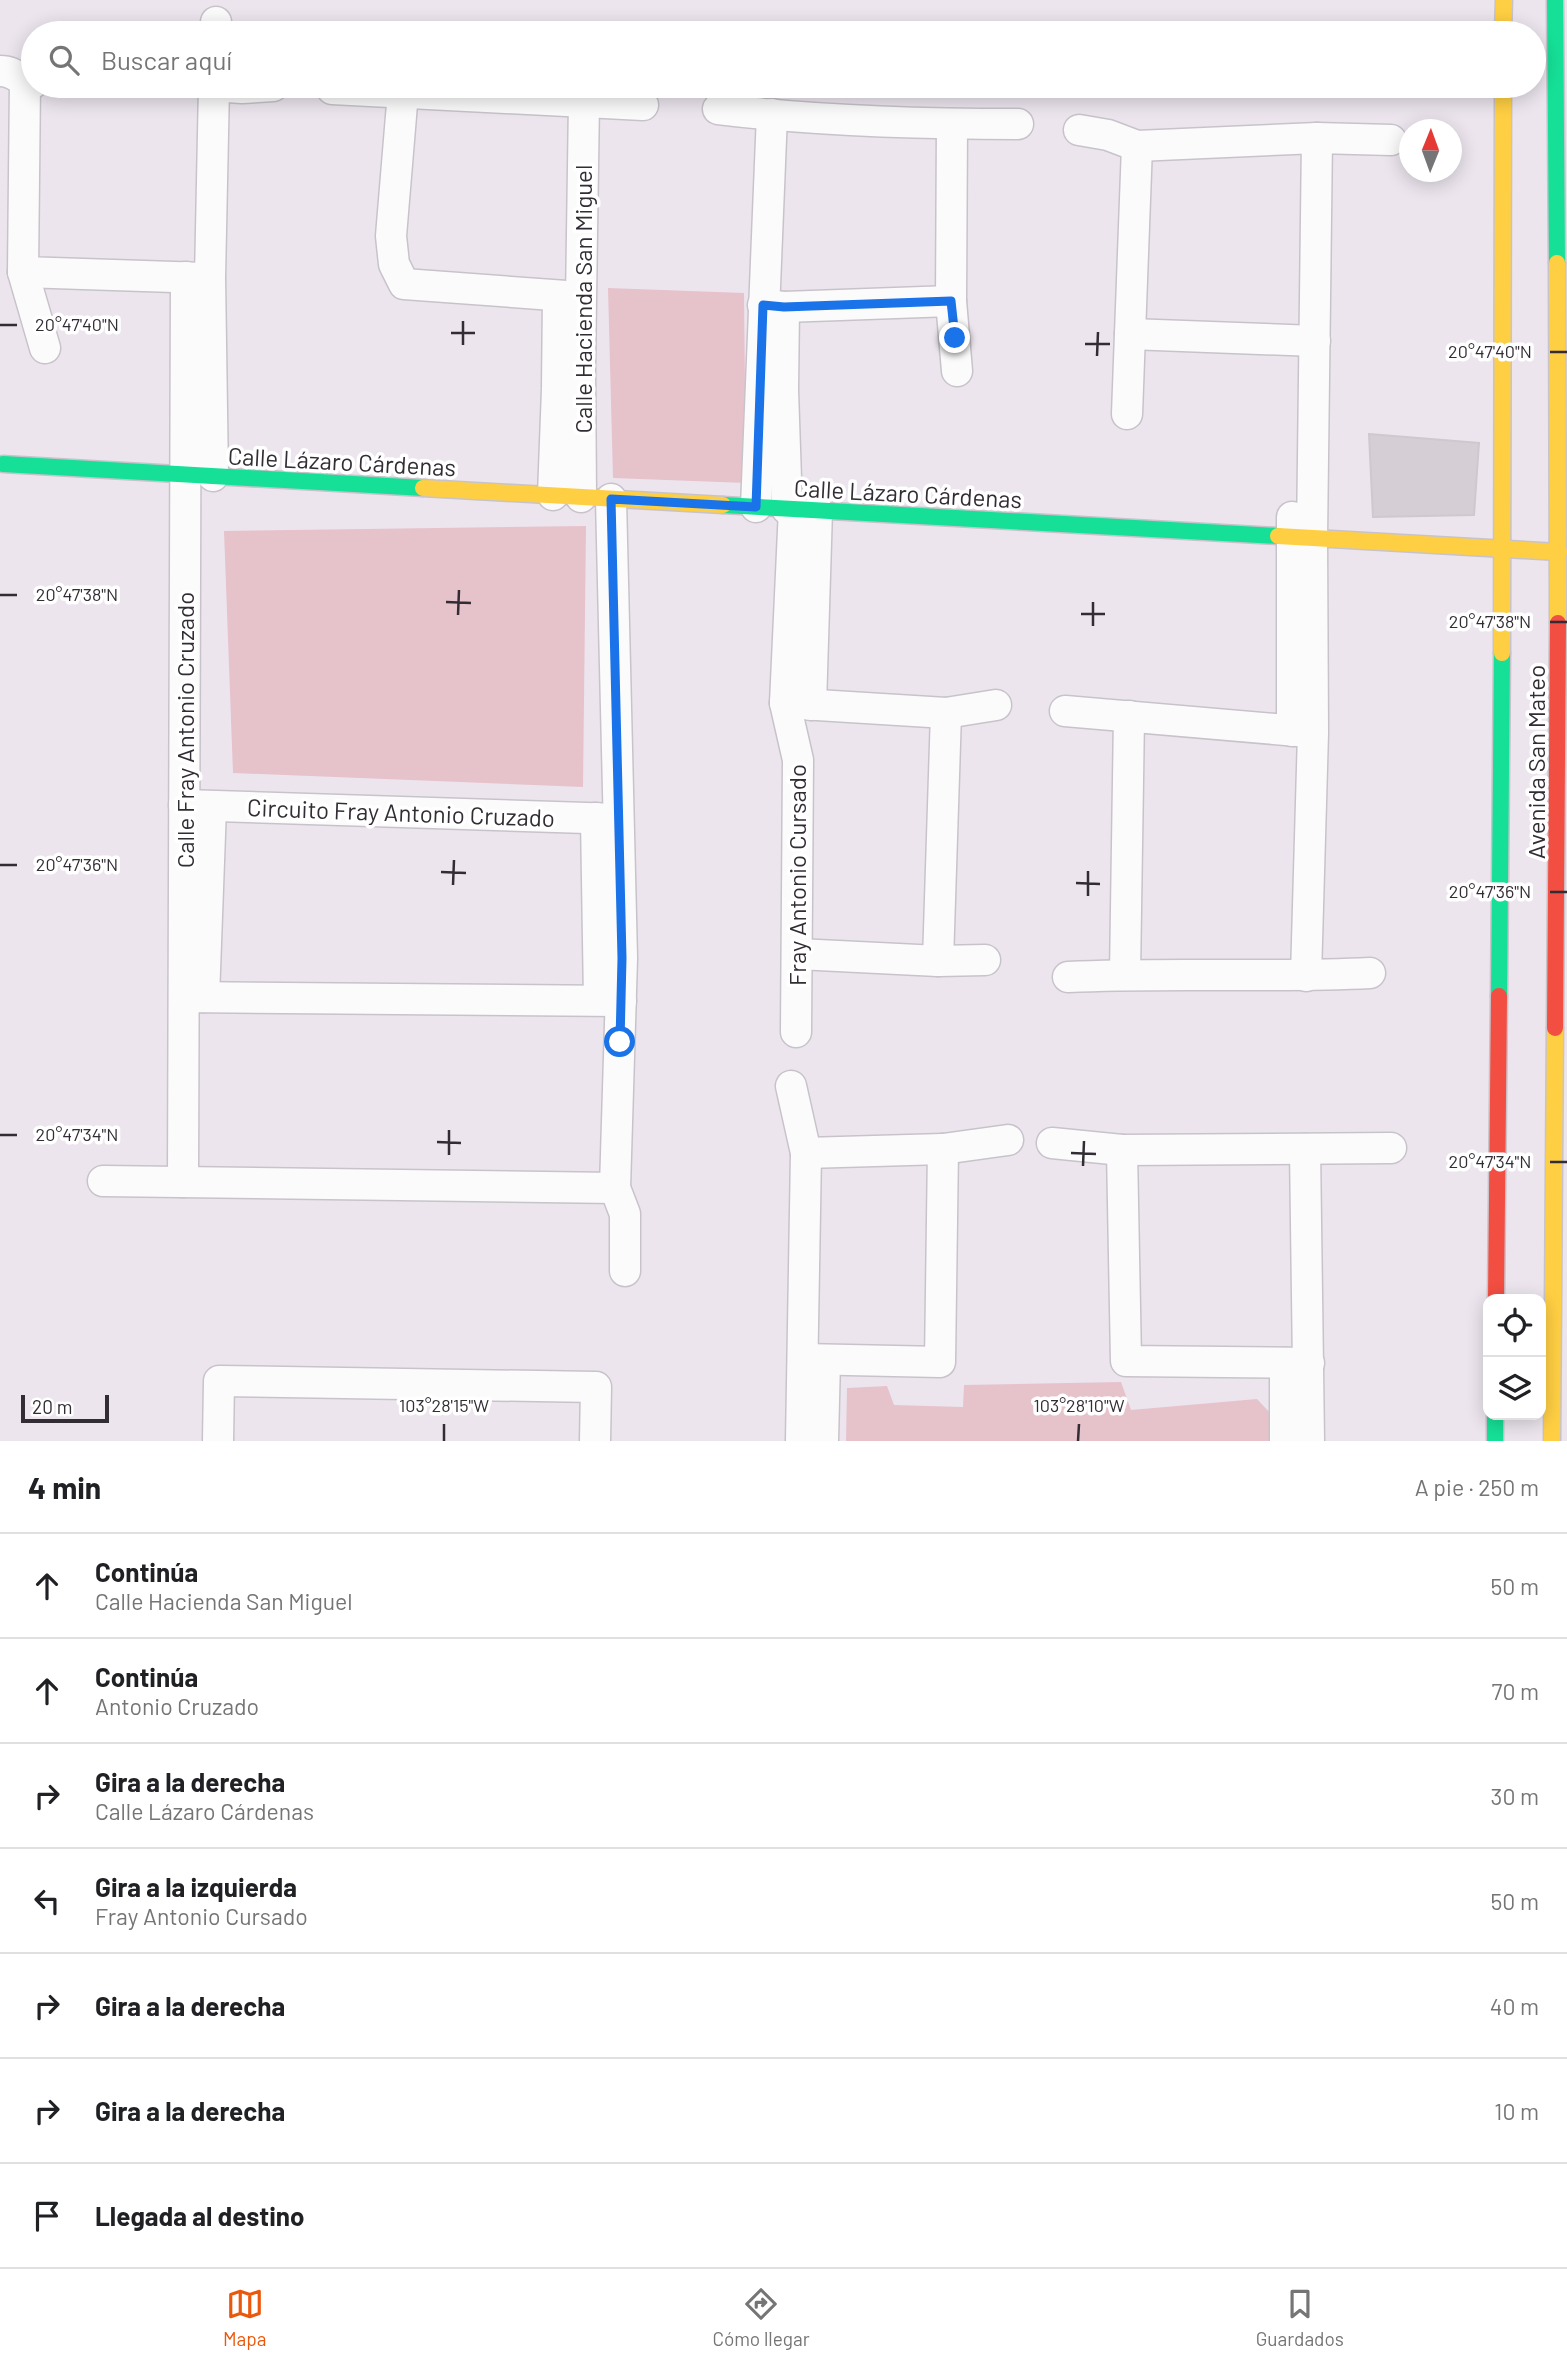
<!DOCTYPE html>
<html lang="es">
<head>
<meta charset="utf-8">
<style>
	body { margin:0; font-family:Barlow,sans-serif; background:#f2f2f2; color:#202124 }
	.controls { position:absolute; right:21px; bottom:21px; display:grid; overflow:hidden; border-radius:14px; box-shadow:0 4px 18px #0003 }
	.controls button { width:63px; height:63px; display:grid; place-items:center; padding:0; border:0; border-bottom:2px solid #e0e0e0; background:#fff; color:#202124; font:35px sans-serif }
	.compass { position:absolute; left:1399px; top:119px; width:63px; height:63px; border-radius:50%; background:#fff; box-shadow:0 4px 18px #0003; rotate:1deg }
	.scale { position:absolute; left:21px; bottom:18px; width:88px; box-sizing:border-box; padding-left:7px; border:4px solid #322d34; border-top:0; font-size:19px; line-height:24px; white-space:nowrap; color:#322d34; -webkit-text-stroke:5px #fff; paint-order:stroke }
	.stop { position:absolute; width:21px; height:21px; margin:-16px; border:5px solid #1a73e8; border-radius:50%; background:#fff }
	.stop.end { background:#1a73e8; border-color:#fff; box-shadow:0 2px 7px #0008 }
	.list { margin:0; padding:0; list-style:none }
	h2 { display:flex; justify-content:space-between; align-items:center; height:91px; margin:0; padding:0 28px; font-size:30px }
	h2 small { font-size:23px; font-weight:400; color:#757577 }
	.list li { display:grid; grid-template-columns:46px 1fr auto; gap:21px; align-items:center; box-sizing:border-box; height:105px; padding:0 28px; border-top:2px solid #e0e0e0 }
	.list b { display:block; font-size:26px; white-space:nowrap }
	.list p { margin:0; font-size:23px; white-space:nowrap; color:#757577 }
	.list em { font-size:23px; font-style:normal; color:#757577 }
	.icon { flex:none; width:38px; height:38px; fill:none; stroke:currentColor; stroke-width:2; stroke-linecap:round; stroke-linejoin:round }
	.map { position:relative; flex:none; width:1567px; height:1441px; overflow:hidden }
	.search { position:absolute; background:#fff; box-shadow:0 4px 18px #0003; left:21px; right:21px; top:21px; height:77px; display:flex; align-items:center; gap:18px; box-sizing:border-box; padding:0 24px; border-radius:38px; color:#757577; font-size:26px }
	.sheet { height:826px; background:#fff }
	nav { display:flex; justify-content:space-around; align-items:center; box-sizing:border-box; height:98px; border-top:2px solid #e0e0e0; background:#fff; font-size:19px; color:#757577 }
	nav a { display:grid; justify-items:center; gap:4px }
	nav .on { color:#ea580c }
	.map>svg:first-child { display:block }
	.green { fill:#e6c2cb }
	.building { fill:#d5ced5; stroke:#cfc8ce; stroke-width:2 }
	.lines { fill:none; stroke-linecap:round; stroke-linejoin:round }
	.street-casing { stroke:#c8c3ca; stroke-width:33 }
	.fast-casing { stroke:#c8c3ca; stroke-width:19 }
	.slow-casing { stroke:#c8c3ca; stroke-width:19 }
	.jam-casing { stroke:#c8c3ca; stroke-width:19 }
	.street { stroke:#fcfbfc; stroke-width:30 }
	.fast { stroke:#16e098; stroke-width:16 }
	.slow { stroke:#ffcf43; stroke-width:16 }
	.jam { stroke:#f24e42; stroke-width:16 }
	.route { stroke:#1a73e8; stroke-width:9 }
	.ticks { fill:none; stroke:#322d34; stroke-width:2.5 }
	.labels { text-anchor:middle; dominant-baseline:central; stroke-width:7; stroke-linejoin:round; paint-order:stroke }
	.street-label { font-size:24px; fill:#322d34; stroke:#fff }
	.ticks-label { font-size:18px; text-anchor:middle; fill:#322d34; stroke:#fff; stroke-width:7; stroke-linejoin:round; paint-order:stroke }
</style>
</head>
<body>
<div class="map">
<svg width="1567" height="1441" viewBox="0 0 1567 1441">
	<rect width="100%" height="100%" fill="#ece5ee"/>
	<g class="green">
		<polygon points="608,288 744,293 746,483 613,478"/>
		<polygon points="586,526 583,787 233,773 224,531"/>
		<polygon points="1121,1382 1131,1410 1257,1399 1273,1416 1272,1441 846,1441 847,1388 887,1386 894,1405 963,1407 964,1385"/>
	</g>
	<polygon class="building" points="1369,434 1479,443 1474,515 1373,517"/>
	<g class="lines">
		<defs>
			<g id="street">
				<polyline points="216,33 216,22"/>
				<path d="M0,71c17,0 19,11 33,12"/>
				<polyline points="25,82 23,272 204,278"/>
				<polyline points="213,86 242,88 273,86"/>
				<polyline points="332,89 643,105"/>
				<polyline points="403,92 391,236 394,264 404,284 580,297"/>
				<path d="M718,109c99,12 201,15 300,15"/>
				<polyline points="952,124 951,301 957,371"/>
				<polyline points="1079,130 1108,135 1137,146 1317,138 1391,140"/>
				<polyline points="23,272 45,348"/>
				<polyline points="763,305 784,307 951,301"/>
				<polyline points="784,307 783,390 787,509"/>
				<polyline points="1130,334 1315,341"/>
				<polyline points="1127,414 1137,146"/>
				<polyline points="213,476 210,278 214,86"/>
				<polyline points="553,495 557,389 558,296"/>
				<polyline points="581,497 580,366 584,101"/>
				<polyline points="611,499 622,958 615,1188 625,1214 625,1271"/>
				<polyline points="756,507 772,114"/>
				<polyline points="794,509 785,703 798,760 796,1032"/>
				<polyline points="785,703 946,713 996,705"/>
				<polyline points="811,705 817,510"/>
				<polyline points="1065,711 1309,732"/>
				<polyline points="1292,731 1292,517"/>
				<polyline points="184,805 618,819"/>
				<polyline points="596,818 599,1000"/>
				<polyline points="798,954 938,961 985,960"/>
				<polyline points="938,961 946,713"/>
				<polyline points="1125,974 1129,716"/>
				<polyline points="1306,976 1313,733 1312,538 1317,138"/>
				<path d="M1068,977c101,-5 201,1 302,-4"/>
				<polyline points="184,997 621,1001"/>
				<polyline points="204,997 211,807"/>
				<polyline points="791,1086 806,1153 801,1441"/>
				<polyline points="1052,1143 1122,1150 1391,1148"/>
				<polyline points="1305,1149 1309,1441"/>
				<polyline points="1122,1150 1126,1361 1309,1363"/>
				<polyline points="806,1153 943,1149 1008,1140"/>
				<polyline points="103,1181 615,1188"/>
				<polyline points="183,1182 186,277"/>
				<polyline points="803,1359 940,1362 943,1149"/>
				<polyline points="1285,1363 1285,1441"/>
				<polyline points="218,1441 219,1381 596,1387 595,1441"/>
				<polyline points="823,1441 825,1360"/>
			</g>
			<g id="fast">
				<polyline points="1555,0 1557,263"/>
				<polyline points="3,464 423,488"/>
				<polyline points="723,505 1278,536"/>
				<polyline points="1499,996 1502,653"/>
				<polyline points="1495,1415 1495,1441"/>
			</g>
			<g id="slow">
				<polyline points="1503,33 1504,0"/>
				<polyline points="1557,263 1558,623"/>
				<polyline points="423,488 723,505"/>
				<polyline points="1278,536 1559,552"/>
				<polyline points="1502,653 1503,86"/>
				<polyline points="1552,1441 1555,1028"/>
			</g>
			<g id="jam">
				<polyline points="1555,1028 1558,623"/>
				<polyline points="1496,1299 1499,996"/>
			</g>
		</defs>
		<use href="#street" class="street-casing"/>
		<use href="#fast" class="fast-casing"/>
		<use href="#slow" class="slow-casing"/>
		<use href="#jam" class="jam-casing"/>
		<use href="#street" class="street"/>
		<use href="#fast" class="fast"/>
		<use href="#slow" class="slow"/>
		<use href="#jam" class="jam"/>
	</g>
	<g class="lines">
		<polyline class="route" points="620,1042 622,958 611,499 756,507 763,305 784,307 951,301 955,338"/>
	</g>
	<path class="ticks" d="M0,325h17M451,333h24M1085,344h25M463,345v-24M1550,352h17M1097,356l1,-24M0,595h17M446,602l25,1M1081,614h24M458,615l1,-25M1550,622h17M1093,626v-24M0,865h17M441,872l25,1M1076,883l24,1M453,885l1,-25M1550,892h17M1088,896v-25M0,1135h17M437,1142l24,1M1071,1153l25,1M449,1155v-25M1550,1162h17M1083,1166l1,-25M444,1441v-17M1078,1441l1,-17"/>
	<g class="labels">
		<g class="street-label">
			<text transform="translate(582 299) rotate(-90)">Calle Hacienda San Miguel</text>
			<text transform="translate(342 461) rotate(3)">Calle Lázaro Cárdenas</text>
			<text transform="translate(908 493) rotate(3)">Calle Lázaro Cárdenas</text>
			<text transform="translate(184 730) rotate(-90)">Calle Fray Antonio Cruzado</text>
			<text transform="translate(1535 762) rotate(-90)">Avenida San Mateo</text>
			<text transform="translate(401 812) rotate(2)">Circuito Fray Antonio Cruzado</text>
			<text transform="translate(796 875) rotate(-90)">Fray Antonio Cursado</text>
		</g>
	</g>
	<g class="ticks-label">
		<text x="77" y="331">20°47'40"N</text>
		<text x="1490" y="358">20°47'40"N</text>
		<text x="77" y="601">20°47'38"N</text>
		<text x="1490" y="628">20°47'38"N</text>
		<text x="77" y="871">20°47'36"N</text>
		<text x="1490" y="898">20°47'36"N</text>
		<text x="77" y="1141">20°47'34"N</text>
		<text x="1490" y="1168">20°47'34"N</text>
		<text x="444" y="1412">103°28'15"W</text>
		<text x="1079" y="1412">103°28'10"W</text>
	</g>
</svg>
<div class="controls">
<button><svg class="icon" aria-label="locate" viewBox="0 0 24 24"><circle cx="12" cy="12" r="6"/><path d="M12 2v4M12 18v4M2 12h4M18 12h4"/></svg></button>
<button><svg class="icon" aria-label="layers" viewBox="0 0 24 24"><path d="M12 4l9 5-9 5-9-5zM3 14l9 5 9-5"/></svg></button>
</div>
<svg class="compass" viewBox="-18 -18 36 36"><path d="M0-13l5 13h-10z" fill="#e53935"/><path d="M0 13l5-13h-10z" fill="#757577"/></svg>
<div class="scale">20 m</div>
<div class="stop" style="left:620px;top:1042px"></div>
<div class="stop end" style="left:955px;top:338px"></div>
<div class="search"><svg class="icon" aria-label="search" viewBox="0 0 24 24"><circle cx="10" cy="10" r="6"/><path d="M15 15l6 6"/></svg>Buscar aquí</div>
</div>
<section class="sheet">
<h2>4 min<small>A pie · 250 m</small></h2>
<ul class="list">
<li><svg class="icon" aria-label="ahead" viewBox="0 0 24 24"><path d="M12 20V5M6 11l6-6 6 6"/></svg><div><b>Continúa</b><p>Calle Hacienda San Miguel</p></div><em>50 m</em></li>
<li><svg class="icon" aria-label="ahead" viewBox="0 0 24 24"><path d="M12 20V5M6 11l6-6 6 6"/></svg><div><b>Continúa</b><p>Antonio Cruzado</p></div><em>70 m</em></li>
<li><svg class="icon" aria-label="right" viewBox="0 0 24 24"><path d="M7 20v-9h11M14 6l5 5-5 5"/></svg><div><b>Gira a la derecha</b><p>Calle Lázaro Cárdenas</p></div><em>30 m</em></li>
<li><svg class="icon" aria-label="left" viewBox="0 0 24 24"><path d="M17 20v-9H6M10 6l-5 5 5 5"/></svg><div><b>Gira a la izquierda</b><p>Fray Antonio Cursado</p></div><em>50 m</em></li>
<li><svg class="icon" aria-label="right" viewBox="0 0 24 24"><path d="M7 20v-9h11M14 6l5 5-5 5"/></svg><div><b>Gira a la derecha</b></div><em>40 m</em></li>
<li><svg class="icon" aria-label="right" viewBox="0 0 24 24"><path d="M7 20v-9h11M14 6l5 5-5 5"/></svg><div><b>Gira a la derecha</b></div><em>10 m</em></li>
<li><svg class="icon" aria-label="arrive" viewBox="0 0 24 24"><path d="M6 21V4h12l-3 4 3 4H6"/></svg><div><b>Llegada al destino</b></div></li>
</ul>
</section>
<nav>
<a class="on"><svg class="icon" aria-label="map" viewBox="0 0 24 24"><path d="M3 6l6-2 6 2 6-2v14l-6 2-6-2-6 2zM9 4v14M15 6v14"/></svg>Mapa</a>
<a><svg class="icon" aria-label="directions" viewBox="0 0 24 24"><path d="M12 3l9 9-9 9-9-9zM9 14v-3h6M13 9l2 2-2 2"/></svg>Cómo llegar</a>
<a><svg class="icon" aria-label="saved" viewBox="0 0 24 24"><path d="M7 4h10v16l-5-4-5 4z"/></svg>Guardados</a>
</nav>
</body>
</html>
